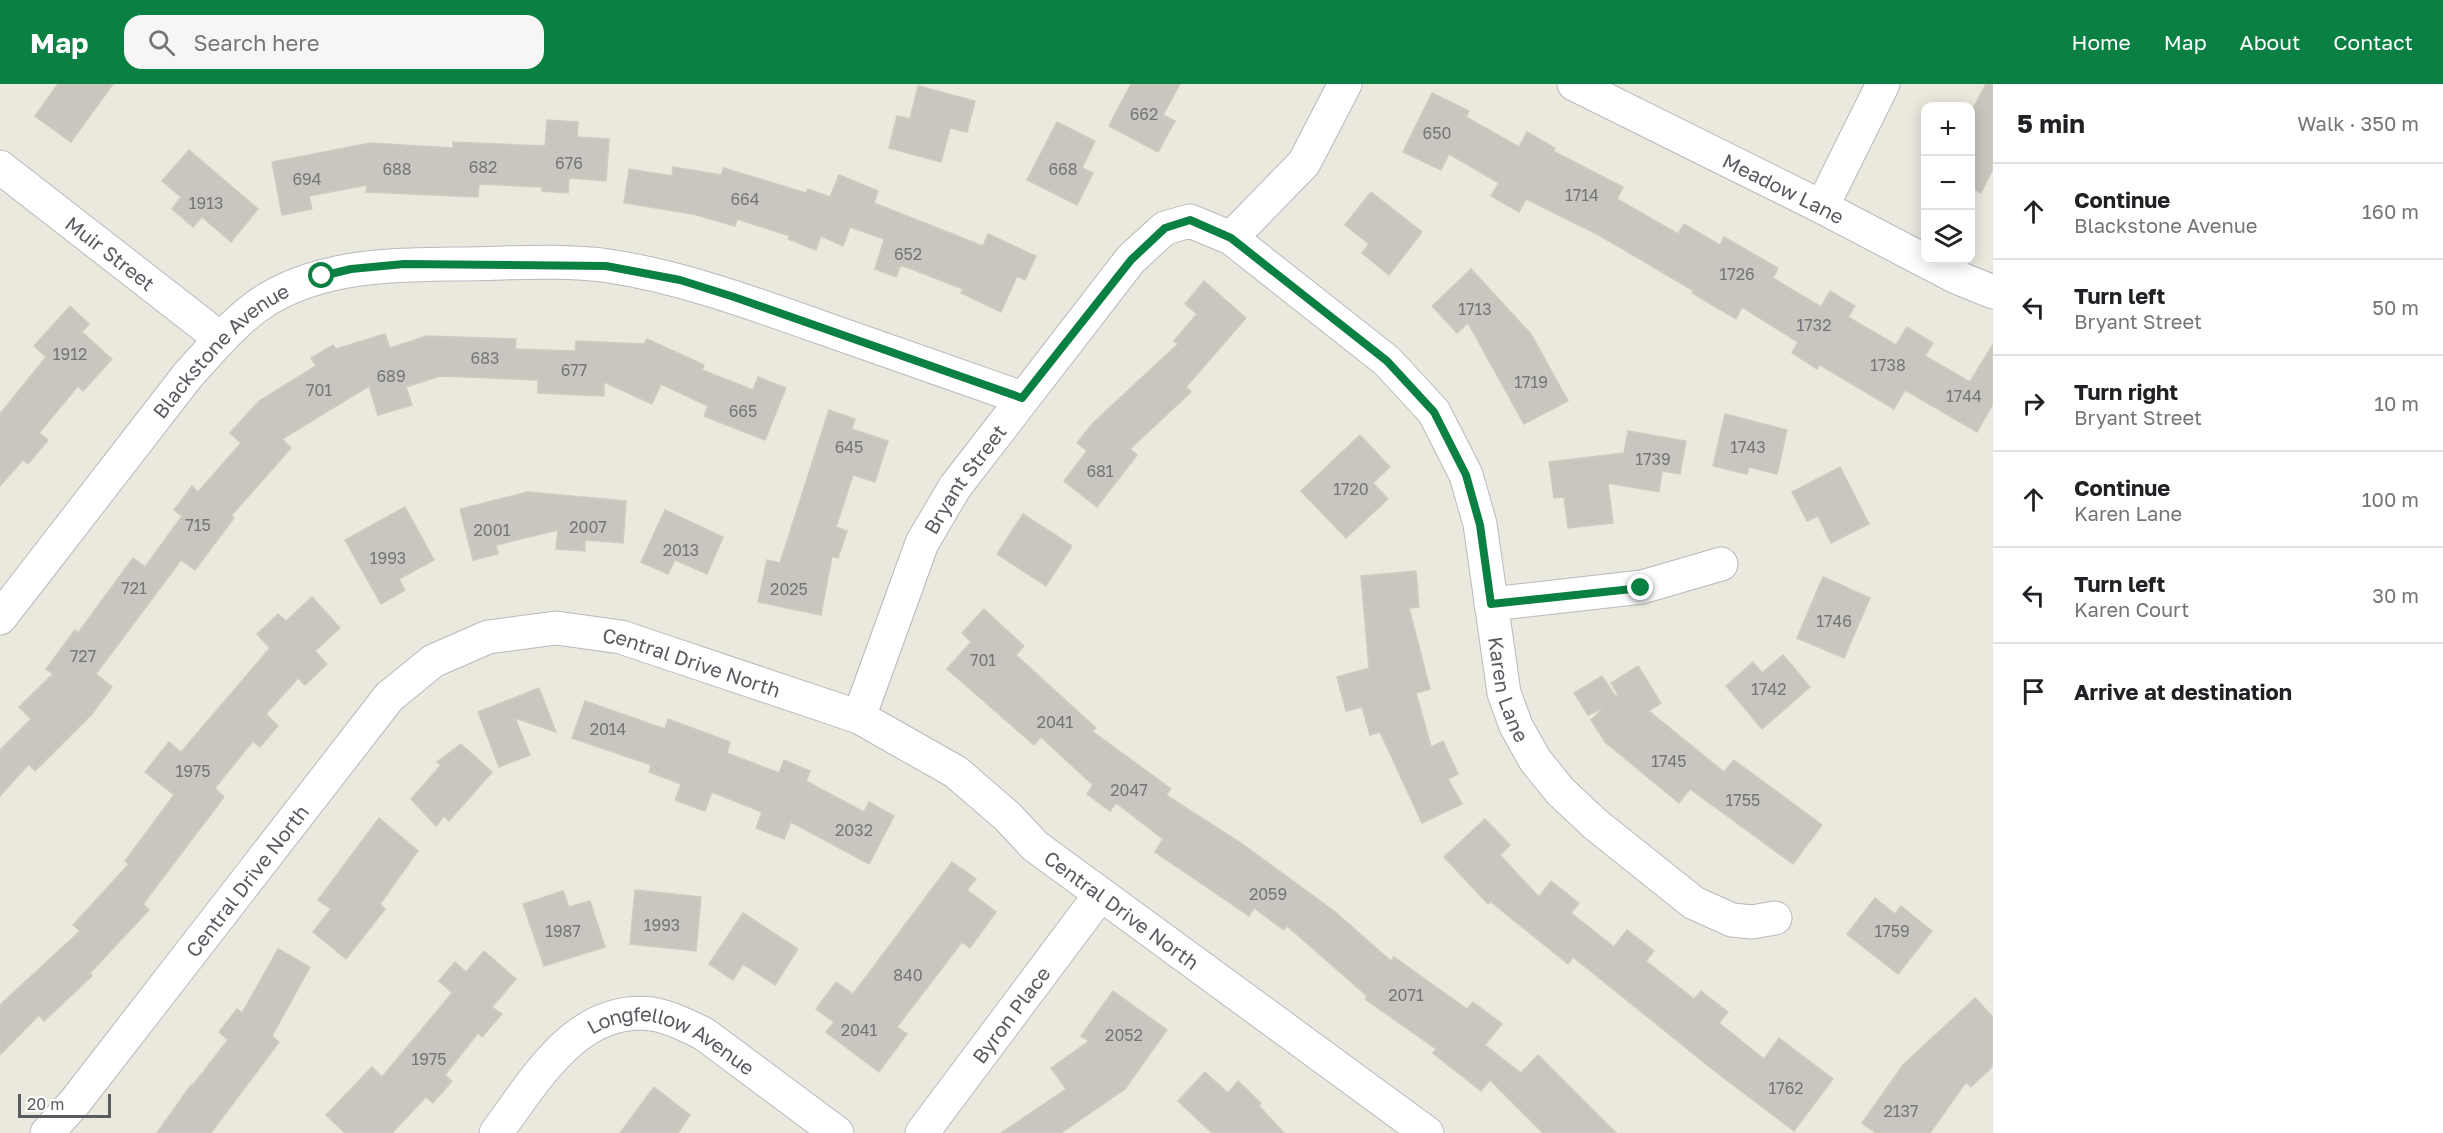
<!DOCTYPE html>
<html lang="en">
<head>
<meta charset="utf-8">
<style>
	body { margin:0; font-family:"Golos Text",sans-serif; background:#f6f6f6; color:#202124 }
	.controls { position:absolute; right:18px; top:18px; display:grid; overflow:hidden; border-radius:12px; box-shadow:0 3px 15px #0003 }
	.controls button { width:54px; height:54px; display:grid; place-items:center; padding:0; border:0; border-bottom:2px solid #e0e0e0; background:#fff; color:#202124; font:30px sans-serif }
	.scale { position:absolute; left:18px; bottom:15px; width:93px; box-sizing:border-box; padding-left:6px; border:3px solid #585b60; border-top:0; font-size:16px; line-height:21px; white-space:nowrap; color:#585b60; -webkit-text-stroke:4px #fff; paint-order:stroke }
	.stop { position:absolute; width:18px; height:18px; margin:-14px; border:4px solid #0b8043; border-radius:50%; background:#fff }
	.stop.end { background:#0b8043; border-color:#fff; box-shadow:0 2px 6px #0008 }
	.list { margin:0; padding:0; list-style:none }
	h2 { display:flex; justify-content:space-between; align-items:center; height:78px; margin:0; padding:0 24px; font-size:26px }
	h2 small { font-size:20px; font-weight:400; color:#757577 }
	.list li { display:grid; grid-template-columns:39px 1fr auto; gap:18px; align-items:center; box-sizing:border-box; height:96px; padding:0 24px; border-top:2px solid #e0e0e0 }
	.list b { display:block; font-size:22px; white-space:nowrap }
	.list p { margin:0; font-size:20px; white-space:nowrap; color:#757577 }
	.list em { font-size:20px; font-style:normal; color:#757577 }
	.icon { flex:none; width:33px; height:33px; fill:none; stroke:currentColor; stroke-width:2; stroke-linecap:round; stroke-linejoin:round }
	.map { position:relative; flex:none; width:1993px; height:1049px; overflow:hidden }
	header { display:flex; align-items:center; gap:36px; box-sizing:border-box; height:84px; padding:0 30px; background:#0b8043; color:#fff }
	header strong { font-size:28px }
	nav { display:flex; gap:33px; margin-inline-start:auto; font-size:21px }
	.search { width:420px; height:54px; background:#f6f6f6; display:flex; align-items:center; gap:15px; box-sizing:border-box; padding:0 21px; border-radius:18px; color:#757577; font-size:22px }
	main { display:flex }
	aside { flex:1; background:#fff }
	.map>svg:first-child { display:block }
	.building { fill:#c8c6be; stroke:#d0cbbd; stroke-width:1.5 }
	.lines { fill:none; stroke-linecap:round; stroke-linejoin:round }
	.street-casing { stroke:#b7b9be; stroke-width:35 }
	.street { stroke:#fff; stroke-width:33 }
	.route { stroke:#0b8043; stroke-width:8 }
	.labels { text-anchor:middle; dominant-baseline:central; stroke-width:5; stroke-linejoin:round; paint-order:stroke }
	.number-label { font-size:16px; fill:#747678 }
	.street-label { font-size:20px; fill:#585b60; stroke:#fff }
</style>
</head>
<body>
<header>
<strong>Map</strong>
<div class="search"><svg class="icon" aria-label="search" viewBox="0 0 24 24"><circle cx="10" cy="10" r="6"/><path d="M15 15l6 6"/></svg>Search here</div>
<nav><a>Home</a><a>Map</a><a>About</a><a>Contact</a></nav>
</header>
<main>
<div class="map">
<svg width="1993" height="1049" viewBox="0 0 1993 1049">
	<rect width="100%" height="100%" fill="#ebe9de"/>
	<g class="building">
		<polygon points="58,0 113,0 71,58 35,32"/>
		<polygon points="1131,0 1180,0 1163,31 1175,37 1158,68 1109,42"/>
		<polygon points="1986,0 1993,0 1993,85 1981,109 1971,103 1971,28"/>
		<polygon points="918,2 975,17 967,48 950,44 941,78 889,64 897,32 910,35"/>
		<polygon points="1432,9 1469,27 1466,33 1519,63 1527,48 1555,64 1553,67 1623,103 1617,115 1678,150 1684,140 1720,161 1724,153 1778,184 1773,194 1821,223 1830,207 1855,222 1848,233 1896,261 1907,243 1933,259 1925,272 1970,298 1993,260 1993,320 1977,348 1905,306 1894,325 1820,281 1817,285 1792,269 1798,258 1742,223 1736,235 1692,209 1694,207 1597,150 1526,115 1519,128 1491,112 1499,99 1449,70 1441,86 1403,68"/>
		<polygon points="547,36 578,38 577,53 609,55 606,97 569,94 568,109 542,107 542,103 479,100 478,113 366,108 367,101 309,112 312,125 282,131 272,78 370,59 453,64 453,58 545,62"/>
		<polygon points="1057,38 1095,57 1082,84 1093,89 1077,121 1027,96"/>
		<polygon points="189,66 258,125 231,158 202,133 193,143 172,125 181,113 162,97"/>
		<polygon points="673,83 721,91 724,84 806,109 808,105 830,113 839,91 878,107 874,119 983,162 988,150 1036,172 1025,196 1017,192 1001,228 961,209 963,205 901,181 896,193 875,185 884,155 850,143 843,162 821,152 816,166 788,155 790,152 737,135 735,142 693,130 624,119 629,85 672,92"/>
		<polygon points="1371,108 1422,148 1389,191 1362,169 1369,160 1345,141"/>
		<polygon points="1471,185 1531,250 1568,317 1524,340 1468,239 1457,249 1432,222"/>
		<polygon points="1204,197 1246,234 1186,303 1191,308 1130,365 1137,371 1097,423 1064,397 1087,367 1077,359 1093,339 1178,260 1174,257 1197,230 1185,220"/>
		<polygon points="70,222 89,240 82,248 112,275 83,307 78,302 39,349 48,356 28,380 23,376 0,402 0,330 46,273 34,262"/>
		<polygon points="385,250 390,264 427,252 516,255 515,265 575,267 576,257 644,260 647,255 704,281 702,286 753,306 758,293 786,304 765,356 704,332 708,322 661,300 652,320 604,298 604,312 538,309 538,296 440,292 406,303 412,321 378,331 369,302 282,355 291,364 231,432 234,434 195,486 181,476 96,590 112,603 92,630 35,687 29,680 0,712 0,666 31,635 19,623 53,590 46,585 75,546 78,549 133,474 145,483 182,432 174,426 192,402 198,408 241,359 230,349 259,317 316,282 311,274 333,261 336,265"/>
		<polygon points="829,326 855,335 852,345 888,357 875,398 853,391 836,443 847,447 838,474 832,472 821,531 758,518 767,476 780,479"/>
		<polygon points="1725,330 1787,346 1777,390 1749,383 1747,390 1713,382"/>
		<polygon points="1628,347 1686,357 1680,390 1662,387 1659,408 1608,399 1613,439 1568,444 1564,413 1554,414 1549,378 1624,369"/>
		<polygon points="1360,351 1390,383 1373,399 1388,415 1346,454 1301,407"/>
		<polygon points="1840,383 1869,440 1831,459 1818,432 1807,437 1792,408"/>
		<polygon points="528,408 626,417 623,459 585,456 585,467 556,465 558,446 496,461 498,470 473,476 460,425"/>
		<polygon points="405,423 434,476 399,495 405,506 381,520 345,456"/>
		<polygon points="665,426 723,453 707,490 675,476 668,490 641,478"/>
		<polygon points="1023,430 1072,462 1046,502 997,470"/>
		<polygon points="1416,487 1419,523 1409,524 1430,605 1416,609 1431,663 1443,657 1458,690 1448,695 1462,720 1422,739 1380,648 1370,651 1362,623 1346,627 1337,593 1369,584 1361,492"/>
		<polygon points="1823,493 1870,514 1844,574 1797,554"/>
		<polygon points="312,513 340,544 315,567 327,580 305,601 298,594 266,630 278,642 260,663 253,657 215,704 224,713 143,820 149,826 90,889 92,892 44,937 39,931 0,971 0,921 80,847 73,841 129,780 125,777 174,711 145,688 169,658 181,668 270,564 257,550 278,530 286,537"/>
		<polygon points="984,525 1024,562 1016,571 1096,644 1092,647 1171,705 1166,711 1241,759 1334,827 1391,877 1394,873 1467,925 1473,918 1502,940 1485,961 1521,989 1538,971 1616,1049 1543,1049 1490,996 1481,1007 1433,969 1436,965 1365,915 1367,912 1287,842 1284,846 1254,824 1249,832 1155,768 1163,755 1116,719 1110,727 1087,710 1093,701 1041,653 1034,661 947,585 971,558 962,549"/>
		<polygon points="1783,571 1810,603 1762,645 1726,602 1753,578 1762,589"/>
		<polygon points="1638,582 1661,619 1649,627 1724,688 1734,676 1822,741 1793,780 1690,705 1679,719 1605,658 1591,636 1604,624 1588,631 1574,609 1602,592 1616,613 1618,611 1611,599"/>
		<polygon points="539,604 556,648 515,634 530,671 499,683 478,628"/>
		<polygon points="585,617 665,645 668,635 730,658 727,669 779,689 784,676 810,687 806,697 864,728 869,718 894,732 869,780 791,738 784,755 756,744 762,728 712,708 705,727 675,716 681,700 649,688 651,681 572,654"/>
		<polygon points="461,660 492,688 449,737 444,732 436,742 411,715 441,681 437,678"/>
		<polygon points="379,734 418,767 380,820 385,825 346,875 313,848 331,825 318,816"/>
		<polygon points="1485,735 1510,761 1500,771 1539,813 1551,797 1579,819 1571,829 1614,863 1627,846 1654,867 1646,877 1694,915 1701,907 1728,928 1719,939 1764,975 1779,954 1833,995 1794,1047 1716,988 1573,873 1568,880 1491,818 1488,820 1444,773"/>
		<polygon points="952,778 976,795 967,806 996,828 970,864 962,858 897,943 907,950 879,988 826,948 834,938 816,925 836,898 853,910"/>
		<polygon points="635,806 701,813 696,867 630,860"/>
		<polygon points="563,807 569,823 590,817 605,863 544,882 523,820"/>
		<polygon points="1875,814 1895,830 1901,822 1932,847 1898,890 1847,850"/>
		<polygon points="743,829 798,865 775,901 743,880 733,896 709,880"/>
		<polygon points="278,865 310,883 272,952 279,958 211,1049 157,1049 191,1001 192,1002 228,956 219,948 237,925 242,929"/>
		<polygon points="484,867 516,895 492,923 502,930 482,953 478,949 445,991 452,997 433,1019 426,1013 392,1049 345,1049 326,1031 372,983 382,993 452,909 439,897 455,878 466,888"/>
		<polygon points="1113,907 1167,946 1125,1005 1061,1049 1001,1049 1066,1005 1051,984 1089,957 1081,952"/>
		<polygon points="1975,914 1993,933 1993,982 1971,1003 1966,998 1930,1049 1876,1049 1862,1039 1903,981"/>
		<polygon points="1205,988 1228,1009 1238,997 1261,1019 1259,1022 1284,1049 1212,1049 1178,1017"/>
		<polygon points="654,1003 690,1031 678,1049 620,1049"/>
	</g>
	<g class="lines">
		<defs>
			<g id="street">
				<path id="s1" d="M1574,0l248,123 134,70 37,15"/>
				<path id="s2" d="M0,83l221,172"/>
				<polyline points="1822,123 1883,0"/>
				<polyline points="1231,154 1304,79 1345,0"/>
				<polyline points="1491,520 1642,503 1721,480"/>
				<path id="s3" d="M0,534l188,-243c24,-26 48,-56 78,-75 56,-34 121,-35 184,-36 51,0 109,-5 159,2 72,11 140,36 208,60 69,24 137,48 205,72"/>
				<path id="s4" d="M859,633l63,-174 33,-56 176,-228 34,-31 25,-7 41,17 156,123 47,51 32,63 14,49 24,169 12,33 19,34 25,31 35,33 99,79 38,17 20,2 23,-4"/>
				<path id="s5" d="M47,1049l28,-31 314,-405 44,-36 55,-24 68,-9 65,9 238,80 97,55 52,45 27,29 392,287"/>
				<path id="s6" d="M496,1049c39,-52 80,-128 156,-119 18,3 36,12 52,20l133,99"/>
				<path id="s7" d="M922,1049l178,-238"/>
			</g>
		</defs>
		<use href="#street" class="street-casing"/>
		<use href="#street" class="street"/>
	</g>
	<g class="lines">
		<polyline class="route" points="322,192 351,185 404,180 606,182 680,196 734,213 1022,314 1131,176 1165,144 1190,136 1231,154 1387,277 1434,328 1466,391 1480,441 1491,520 1641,504"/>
	</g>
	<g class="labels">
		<g class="number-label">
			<text x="1144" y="30">662</text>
			<text x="1437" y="49">650</text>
			<text x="569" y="79">676</text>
			<text x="483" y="83">682</text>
			<text x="397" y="85">688</text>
			<text x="1063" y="85">668</text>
			<text x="307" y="95">694</text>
			<text x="1582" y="111">1714</text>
			<text x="745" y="115">664</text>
			<text x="206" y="119">1913</text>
			<text x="908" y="170">652</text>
			<text x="1737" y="190">1726</text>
			<text x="1475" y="225">1713</text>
			<text x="1814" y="241">1732</text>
			<text x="70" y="270">1912</text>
			<text x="485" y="274">683</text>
			<text x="1888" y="281">1738</text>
			<text x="574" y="286">677</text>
			<text x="391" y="292">689</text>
			<text x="1531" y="298">1719</text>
			<text x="319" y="306">701</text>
			<text x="1964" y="312">1744</text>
			<text x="743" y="327">665</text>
			<text x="849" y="363">645</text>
			<text x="1748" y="363">1743</text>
			<text x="1653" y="375">1739</text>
			<text x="1100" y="387">681</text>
			<text x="1351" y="405">1720</text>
			<text x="198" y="441">715</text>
			<text x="588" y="443">2007</text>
			<text x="492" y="446">2001</text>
			<text x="681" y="466">2013</text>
			<text x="388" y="474">1993</text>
			<text x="134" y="504">721</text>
			<text x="789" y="505">2025</text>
			<text x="1834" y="537">1746</text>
			<text x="83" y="572">727</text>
			<text x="983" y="576">701</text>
			<text x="1769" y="605">1742</text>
			<text x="1055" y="638">2041</text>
			<text x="608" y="645">2014</text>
			<text x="1669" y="677">1745</text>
			<text x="193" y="687">1975</text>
			<text x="1129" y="706">2047</text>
			<text x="1743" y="716">1755</text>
			<text x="854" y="746">2032</text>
			<text x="1268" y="810">2059</text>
			<text x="662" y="841">1993</text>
			<text x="563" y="847">1987</text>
			<text x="1892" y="847">1759</text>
			<text x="908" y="891">840</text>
			<text x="1406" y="911">2071</text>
			<text x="859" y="946">2041</text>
			<text x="1124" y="951">2052</text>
			<text x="429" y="975">1975</text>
			<text x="1786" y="1004">1762</text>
			<text x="1901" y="1027">2137</text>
		</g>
		<g class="street-label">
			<text stroke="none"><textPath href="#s1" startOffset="234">Meadow Lane</textPath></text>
			<text stroke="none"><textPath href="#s2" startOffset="140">Muir Street</textPath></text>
			<text stroke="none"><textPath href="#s3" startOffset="348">Blackstone Avenue</textPath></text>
			<text stroke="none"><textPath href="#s4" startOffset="262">Bryant Street</textPath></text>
			<text stroke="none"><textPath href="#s5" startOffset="880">Central Drive North</textPath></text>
			<text stroke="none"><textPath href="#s4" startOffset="1212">Karen Lane</textPath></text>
			<text stroke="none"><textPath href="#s5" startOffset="322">Central Drive North</textPath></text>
			<text stroke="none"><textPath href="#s5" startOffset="1384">Central Drive North</textPath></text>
			<text stroke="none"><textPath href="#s7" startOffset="148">Byron Place</textPath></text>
			<text stroke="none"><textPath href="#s6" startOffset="232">Longfellow Avenue</textPath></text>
		</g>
	</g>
</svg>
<div class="controls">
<button>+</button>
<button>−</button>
<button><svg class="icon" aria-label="layers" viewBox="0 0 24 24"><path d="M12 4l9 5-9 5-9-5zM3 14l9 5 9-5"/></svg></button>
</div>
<div class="scale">20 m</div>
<div class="stop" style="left:322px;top:192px"></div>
<div class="stop end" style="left:1641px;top:504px"></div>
</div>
<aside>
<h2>5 min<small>Walk · 350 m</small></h2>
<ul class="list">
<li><svg class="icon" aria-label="ahead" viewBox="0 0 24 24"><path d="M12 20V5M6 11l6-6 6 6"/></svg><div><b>Continue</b><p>Blackstone Avenue</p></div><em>160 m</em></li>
<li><svg class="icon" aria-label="left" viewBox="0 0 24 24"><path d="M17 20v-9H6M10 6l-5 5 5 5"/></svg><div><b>Turn left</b><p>Bryant Street</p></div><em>50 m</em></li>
<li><svg class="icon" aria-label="right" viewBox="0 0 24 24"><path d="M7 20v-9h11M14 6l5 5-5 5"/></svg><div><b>Turn right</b><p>Bryant Street</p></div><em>10 m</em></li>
<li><svg class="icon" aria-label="ahead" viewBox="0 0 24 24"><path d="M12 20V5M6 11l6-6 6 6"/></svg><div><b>Continue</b><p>Karen Lane</p></div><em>100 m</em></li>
<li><svg class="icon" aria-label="left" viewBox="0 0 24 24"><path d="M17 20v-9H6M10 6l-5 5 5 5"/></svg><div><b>Turn left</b><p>Karen Court</p></div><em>30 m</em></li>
<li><svg class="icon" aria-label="arrive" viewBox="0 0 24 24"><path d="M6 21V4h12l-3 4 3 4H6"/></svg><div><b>Arrive at destination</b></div></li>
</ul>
</aside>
</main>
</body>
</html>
